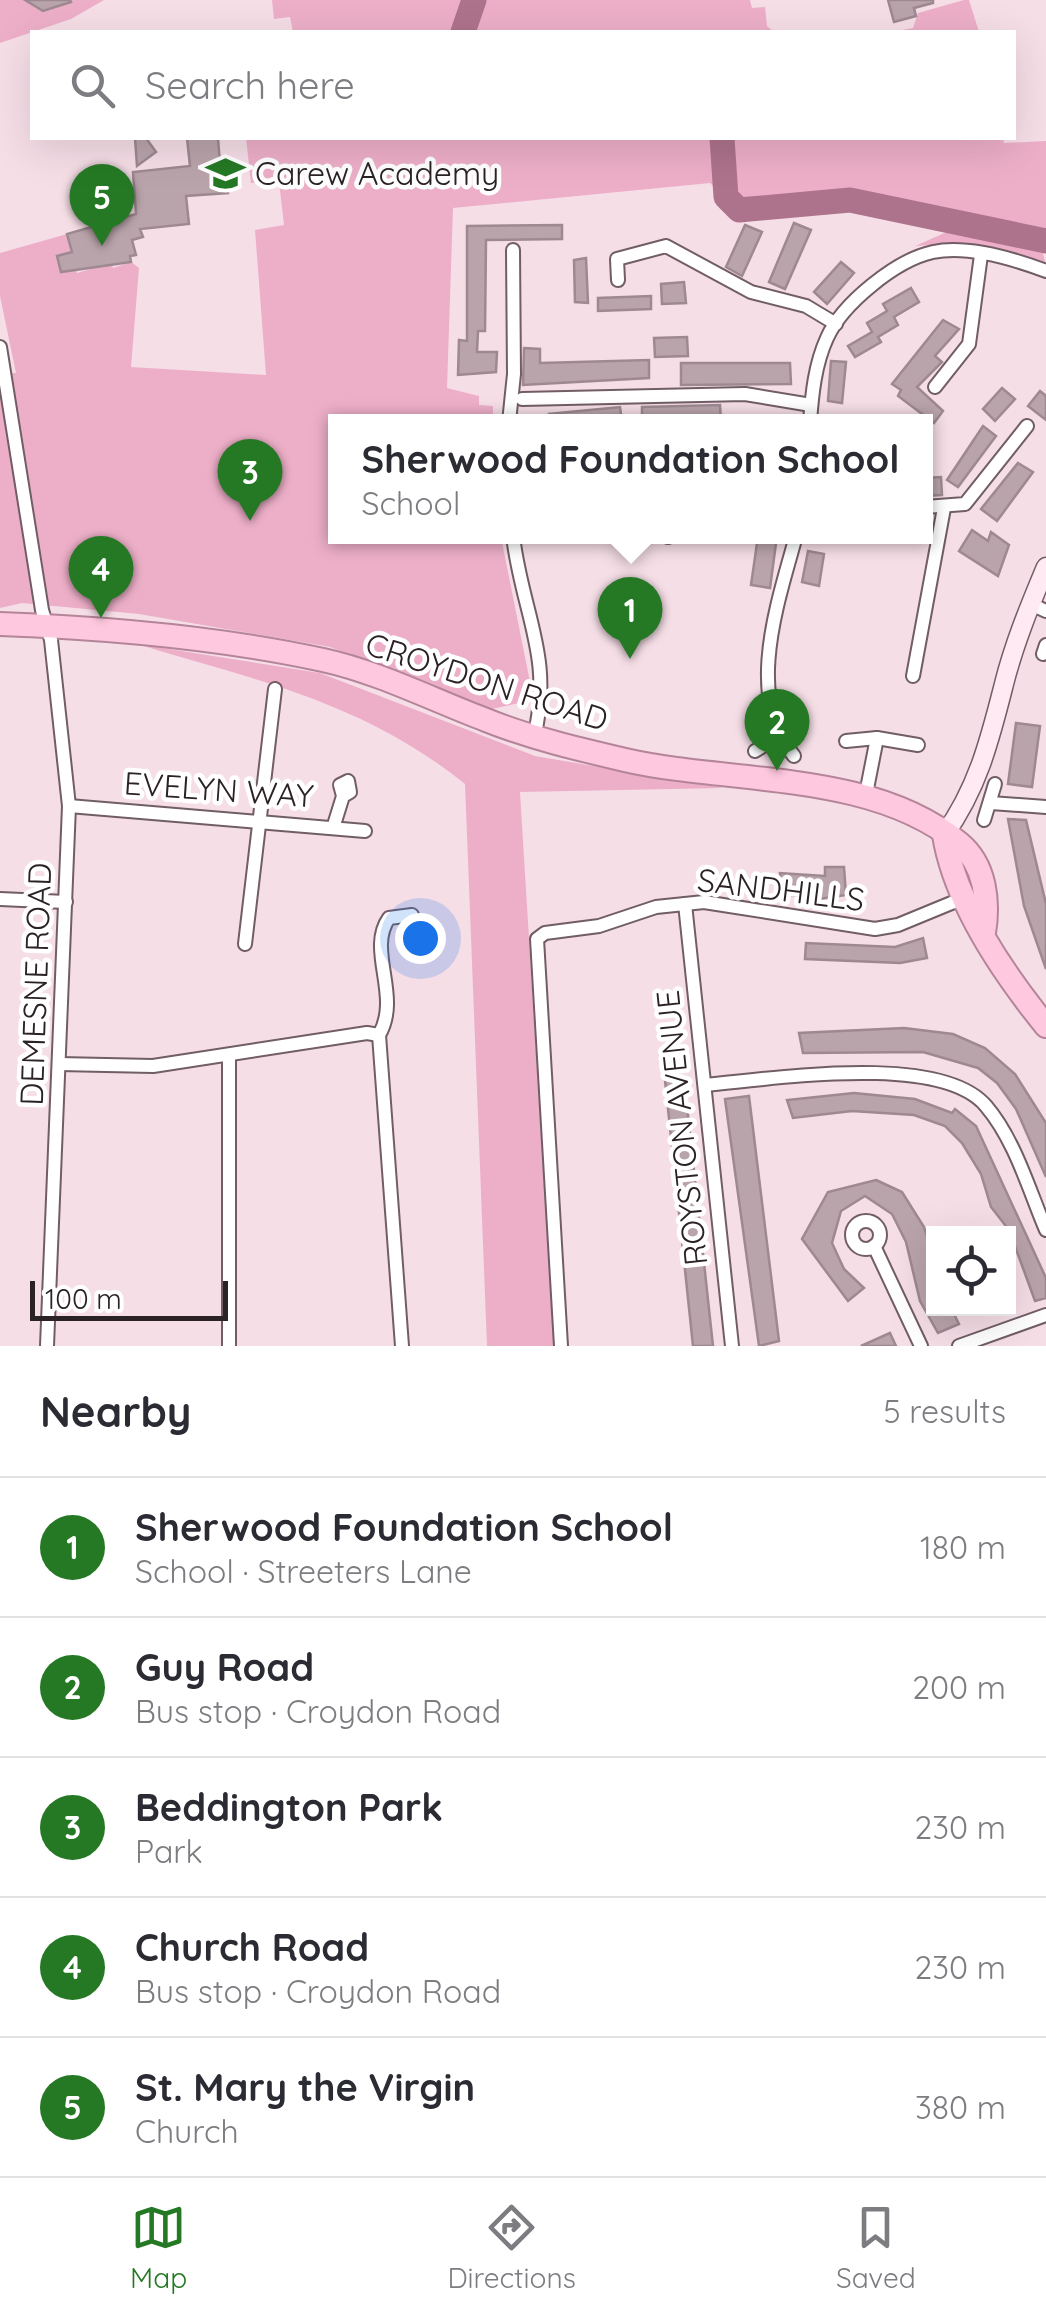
<!DOCTYPE html>
<html lang="en">
<head>
<meta charset="utf-8">
<style>
	body { margin:0; font-family:Quicksand,sans-serif; background:#f7f7f7; color:#2b2b33 }
	.controls { position:absolute; right:30px; bottom:30px; display:grid; overflow:hidden; border-radius:0px; box-shadow:0 10px 40px #0002 }
	.controls button { width:90px; height:90px; display:grid; place-items:center; padding:0; border:0; border-bottom:2px solid #e1e1e2; background:#fff; color:#2b2b33; font:50px sans-serif }
	.scale { position:absolute; left:30px; bottom:25px; width:198px; box-sizing:border-box; padding-left:10px; border:5px solid #2b2226; border-top:0; font-size:28px; line-height:35px; white-space:nowrap; color:#2b2226; -webkit-text-stroke:8px #fff; paint-order:stroke }
	.you { position:absolute; left:420px; top:938px; width:35px; height:35px; margin:-25px; border:8px solid #fff; border-radius:50%; background:#1a73e8; box-shadow:0 0 0 15px #1a73e833 }
	.badge { display:grid; place-items:center; width:65px; height:65px; border-radius:50%; background:#257924; color:#fff; font-size:32px; font-weight:700 }
	.pin { position:absolute; translate:-50% -82px; filter:drop-shadow(0 2px 5px #0008) }
	.pin::after { content:''; position:absolute; top:52px; width:35px; height:30px; background:inherit; clip-path:polygon(0 0,100% 0,50% 100%) }
	.popup { position:absolute; left:328px; top:414px; width:605px; height:130px; box-sizing:border-box; display:grid; place-content:center; border-radius:0px; background:#fff; filter:drop-shadow(0 2px 8px #0005); font-size:32px; white-space:nowrap; color:#7c7c81 }
	.popup b { font-size:38px; color:#2b2b33 }
	.popup::after { content:''; position:absolute; left:50%; top:100%; margin-left:-20px; border:20px solid transparent; border-top-color:#fff }
	.list { margin:0; padding:0; list-style:none }
	h2 { display:flex; justify-content:space-between; align-items:center; height:130px; margin:0; padding:0 40px; font-size:42px }
	h2 small { font-size:32px; font-weight:400; color:#7c7c81 }
	.list li { display:grid; grid-template-columns:65px 1fr auto; gap:30px; align-items:center; box-sizing:border-box; height:140px; padding:0 40px; border-top:2px solid #e1e1e2 }
	.list b { display:block; font-size:38px; white-space:nowrap }
	.list p { margin:0; font-size:32px; white-space:nowrap; color:#7c7c81 }
	.list em { font-size:32px; font-style:normal; color:#7c7c81 }
	.icon { flex:none; width:55px; height:55px; fill:none; stroke:currentColor; stroke-width:2; stroke-linecap:round; stroke-linejoin:round }
	.map { position:relative; flex:none; width:1046px; height:1346px; overflow:hidden }
	.search { position:absolute; background:#fff; box-shadow:0 10px 40px #0002; left:30px; right:30px; top:30px; height:110px; display:flex; align-items:center; gap:25px; box-sizing:border-box; padding:0 35px; border-radius:0px; color:#7c7c81; font-size:38px }
	.sheet { height:830px; background:#fff }
	nav { display:flex; justify-content:space-around; align-items:center; box-sizing:border-box; height:140px; border-top:2px solid #e1e1e2; background:#fff; font-size:28px; color:#7c7c81 }
	nav a { display:grid; justify-items:center; gap:5px }
	nav .on { color:#257924 }
	.map>svg:first-child { display:block }
	.green { fill:#edafc8 }
	.lines { fill:none; stroke-linecap:round; stroke-linejoin:round }
	.stream { stroke:#ae738c; stroke-width:4 }
	.river { stroke:#ae738c; stroke-width:25 }
	.building { fill:#baa4ac; stroke:#9e8991; stroke-width:2.5 }
	.minor-casing { stroke:#715d65; stroke-width:16 }
	.secondary-casing { stroke:#715d65; stroke-width:21 }
	.trunk-casing { stroke:#b48598; stroke-width:26 }
	.minor { stroke:#fff; stroke-width:12 }
	.secondary { stroke:#ffeaf3; stroke-width:18 }
	.trunk { stroke:#fec8de; stroke-width:22 }
	.labels { text-anchor:middle; dominant-baseline:central; stroke-width:9; stroke-linejoin:round; paint-order:stroke }
	.poi-label { font-size:32px; fill:#2b2226; stroke:#fff; text-anchor:start }
	.street-label { font-size:32px; fill:#2b2226; stroke:#fff }
</style>
</head>
<body>
<div class="map">
<svg width="1046" height="1346" viewBox="0 0 1046 1346">
	<rect width="100%" height="100%" fill="#f6dee7"/>
	<g class="green">
		<polygon points="0,0 104,0 71,19 0,43"/>
		<polygon points="272,0 750,0 752,8 765,7 767,26 774,32 293,32 290,17 274,19"/>
		<polygon points="964,0 969,0 979,32 892,32 913,28 918,13"/>
		<polygon points="246,138 1003,138 1004,143 1046,141 1046,230 1016,232 850,200 739,210 710,183 453,208 447,388 479,396 479,405 493,406 493,421 335,422 335,536 501,537 531,687 523,702 492,709 330,647 139,614 22,603 0,608 0,373 16,373 0,296 0,253 67,234 77,273 111,263 113,268 131,262 139,268 131,367 266,375 255,230 284,225 279,182 251,183"/>
		<polygon points="949,231 1042,250 1046,265 959,243 915,246"/>
		<path d="M137,644l183,29 215,83 188,32 -203,4 34,554h-67l-22,-562c-102,-82 -206,-103 -328,-140z"/>
	</g>
	<g class="lines">
		<polyline class="stream" points="1016,232 1046,230"/>
		<g class="river">
			<polyline points="463,32 474,0"/>
			<polyline points="722,138 726,197 739,210 850,200 1046,241"/>
		</g>
	</g>
	<g class="building">
		<polygon points="25,0 70,0 71,2 43,11"/>
		<polygon points="888,0 933,0 933,3 914,8 916,16 894,22"/>
		<polygon points="135,138 146,138 156,152 137,166"/>
		<polygon points="187,138 218,138 221,176 227,175 228,193 186,196 189,224 140,229 143,237 132,240 136,255 130,256 131,262 61,272 57,256 72,252 67,234 136,214 133,172 190,166"/>
		<polygon points="794,223 811,230 785,289 769,282"/>
		<polygon points="562,225 562,239 486,240 485,331 478,331 477,352 497,352 496,372 458,375 459,340 467,341 467,226"/>
		<polygon points="745,225 762,232 742,276 726,267"/>
		<polygon points="586,258 588,303 575,302 574,260"/>
		<polygon points="841,262 854,273 827,304 814,292"/>
		<polygon points="684,282 686,303 662,304 661,284"/>
		<polygon points="911,288 919,302 894,317 898,325 878,337 881,342 855,357 848,346 872,332 867,323 887,311 883,304"/>
		<polygon points="651,296 651,309 598,311 598,298"/>
		<polygon points="943,320 959,329 935,356 942,362 917,387 943,411 934,423 898,396 901,390 892,384"/>
		<polygon points="687,337 688,356 655,357 654,338"/>
		<polygon points="524,348 540,349 540,363 649,360 649,378 523,385"/>
		<polygon points="831,361 846,362 842,403 828,401"/>
		<polygon points="681,363 790,363 791,384 681,385"/>
		<polygon points="1002,388 1015,399 995,421 983,409"/>
		<polygon points="1040,391 1046,396 1046,420 1028,406"/>
		<polygon points="720,405 721,422 642,422 642,407"/>
		<polygon points="620,407 622,422 549,422 549,414"/>
		<polygon points="983,426 996,436 958,487 947,480"/>
		<polygon points="1018,463 1033,472 997,521 981,509"/>
		<polygon points="941,477 942,495 925,496 925,478"/>
		<polygon points="972,530 988,541 991,532 1009,545 998,576 959,551"/>
		<polygon points="758,536 777,536 770,588 751,585"/>
		<polygon points="808,551 824,554 819,586 802,582"/>
		<polygon points="1016,723 1040,726 1032,787 1008,784"/>
		<polygon points="1008,819 1026,820 1046,904 1046,969 1024,906"/>
		<polygon points="825,867 844,867 846,895 819,899 782,894 780,873 825,876"/>
		<polygon points="923,938 927,958 900,963 805,959 806,943 895,947"/>
		<polygon points="904,1028 953,1034 985,1048 1015,1074 1046,1123 1046,1177 1016,1109 997,1083 978,1068 923,1052 803,1053 799,1033"/>
		<polygon points="684,1078 713,1346 693,1346 665,1080"/>
		<polygon points="854,1093 915,1099 952,1113 955,1109 976,1126 1046,1278 1046,1298 1035,1301 1009,1230 991,1207 981,1174 962,1143 945,1126 914,1115 852,1111 793,1118 787,1100"/>
		<polygon points="749,1096 779,1341 759,1346 725,1099"/>
		<polygon points="876,1180 902,1192 924,1227 934,1260 934,1308 951,1308 959,1324 938,1333 920,1301 906,1242 892,1214 865,1196 841,1211 832,1243 844,1269 864,1288 848,1301 802,1239 828,1192"/>
		<polygon points="890,1333 896,1346 861,1346"/>
	</g>
	<g class="lines">
		<defs>
			<g id="minor">
				<polyline points="618,280 617,259 666,246 751,292 806,306 836,324"/>
				<polyline points="0,347 42,610 51,640 69,806 47,1346"/>
				<polyline points="935,387 969,344 981,255"/>
				<polyline points="522,399 745,394 811,405"/>
				<polyline points="509,422 514,374 513,250"/>
				<path d="M810,422c2,-28 5,-58 17,-84 15,-34 69,-78 106,-86 34,-7 81,7 113,19"/>
				<polyline points="925,507 965,504 1027,426"/>
				<path d="M513,536c9,77 41,121 21,201"/>
				<polyline points="668,536 668,537"/>
				<polyline points="1031,604 1046,611"/>
				<polyline points="1043,654 1046,645"/>
				<polyline points="913,676 944,508"/>
				<polyline points="846,741 877,738 918,745"/>
				<polyline points="755,751 779,736"/>
				<path d="M794,756c-50,-59 -16,-154 2,-220"/>
				<polyline points="865,799 877,738"/>
				<polyline points="991,803 1046,807"/>
				<polyline points="69,806 365,831"/>
				<polyline points="984,820 995,784"/>
				<polyline points="334,825 343,796 350,792 348,781 340,785 343,796"/>
				<polyline points="0,899 66,902"/>
				<polyline points="685,904 732,1346"/>
				<polyline points="245,944 275,689"/>
				<polyline points="379,1035 402,1346"/>
				<path d="M379,1035c23,-39 -13,-85 10,-117l23,-3"/>
				<polyline points="59,1064 153,1066 367,1033 379,1035"/>
				<path d="M705,1085c68,-6 235,-33 281,21 29,34 43,84 60,124"/>
				<circle cx="866" cy="1235" r="14"/>
				<polyline points="874,1246 921,1346"/>
				<polyline points="229,1346 229,1055"/>
				<polyline points="561,1346 537,939 545,933 599,926 656,907 704,902 875,929 898,925 966,897"/>
				<polyline points="959,1346 1046,1315"/>
			</g>
			<path id="secondary" d="M944,835c34,-47 46,-96 60,-151 10,-40 26,-79 42,-117"/>
			<g id="trunk">
				<path d="M0,624c108,4 217,13 323,36 55,12 110,40 163,60 45,18 92,29 139,40 104,24 246,10 334,83 27,22 30,59 25,90"/>
				<path d="M944,835c11,68 59,138 102,191"/>
			</g>
		</defs>
		<use href="#minor" class="minor-casing"/>
		<use href="#secondary" class="secondary-casing"/>
		<use href="#trunk" class="trunk-casing"/>
		<use href="#minor" class="minor"/>
		<use href="#secondary" class="secondary"/>
		<use href="#trunk" class="trunk"/>
	</g>
	<defs>
		<symbol id="school-bare" viewBox="-9 -9 18 18"><path d="M0-5L7-2L0 1L-7-2ZM-4 1L0 2.5L4 1V4Q0 6-4 4Z" fill="#257924" stroke="#fff" stroke-width="2.5" paint-order="stroke"/></symbol>
	</defs>
	<g fill-rule="evenodd">
		<use href="#school-bare" x="198" y="146" width="55" height="55"/>
	</g>
	<g class="labels">
		<g class="poi-label">
			<text x="255" y="173">Carew Academy</text>
		</g>
		<g class="street-label">
			<text transform="translate(487 681) rotate(18)">CROYDON ROAD</text>
			<text transform="translate(219 789) rotate(4)">EVELYN WAY</text>
			<text transform="translate(781 889) rotate(7)">SANDHILLS</text>
			<text transform="translate(35 984) rotate(-88)">DEMESNE ROAD</text>
			<text transform="translate(681 1128) rotate(-96)">ROYSTON AVENUE</text>
		</g>
	</g>
</svg>
<div class="controls">
<button><svg class="icon" aria-label="locate" viewBox="0 0 24 24"><circle cx="12" cy="12" r="6"/><path d="M12 2v4M12 18v4M2 12h4M18 12h4"/></svg></button>
</div>
<div class="scale">100 m</div>
<div class="you"></div>
<div class="pin badge" style="left:630px;top:659px">1</div>
<div class="popup"><b>Sherwood Foundation School</b>School</div>
<div class="pin badge" style="left:777px;top:771px">2</div>
<div class="pin badge" style="left:250px;top:521px">3</div>
<div class="pin badge" style="left:101px;top:618px">4</div>
<div class="pin badge" style="left:102px;top:246px">5</div>
<div class="search"><svg class="icon" aria-label="search" viewBox="0 0 24 24"><circle cx="10" cy="10" r="6"/><path d="M15 15l6 6"/></svg>Search here</div>
</div>
<section class="sheet">
<h2>Nearby<small>5 results</small></h2>
<ul class="list">
<li><span class="badge">1</span><div><b>Sherwood Foundation School</b><p>School · Streeters Lane</p></div><em>180 m</em></li>
<li><span class="badge">2</span><div><b>Guy Road</b><p>Bus stop · Croydon Road</p></div><em>200 m</em></li>
<li><span class="badge">3</span><div><b>Beddington Park</b><p>Park</p></div><em>230 m</em></li>
<li><span class="badge">4</span><div><b>Church Road</b><p>Bus stop · Croydon Road</p></div><em>230 m</em></li>
<li><span class="badge">5</span><div><b>St. Mary the Virgin</b><p>Church</p></div><em>380 m</em></li>
</ul>
</section>
<nav>
<a class="on"><svg class="icon" aria-label="map" viewBox="0 0 24 24"><path d="M3 6l6-2 6 2 6-2v14l-6 2-6-2-6 2zM9 4v14M15 6v14"/></svg>Map</a>
<a><svg class="icon" aria-label="directions" viewBox="0 0 24 24"><path d="M12 3l9 9-9 9-9-9zM9 14v-3h6M13 9l2 2-2 2"/></svg>Directions</a>
<a><svg class="icon" aria-label="saved" viewBox="0 0 24 24"><path d="M7 4h10v16l-5-4-5 4z"/></svg>Saved</a>
</nav>
</body>
</html>
